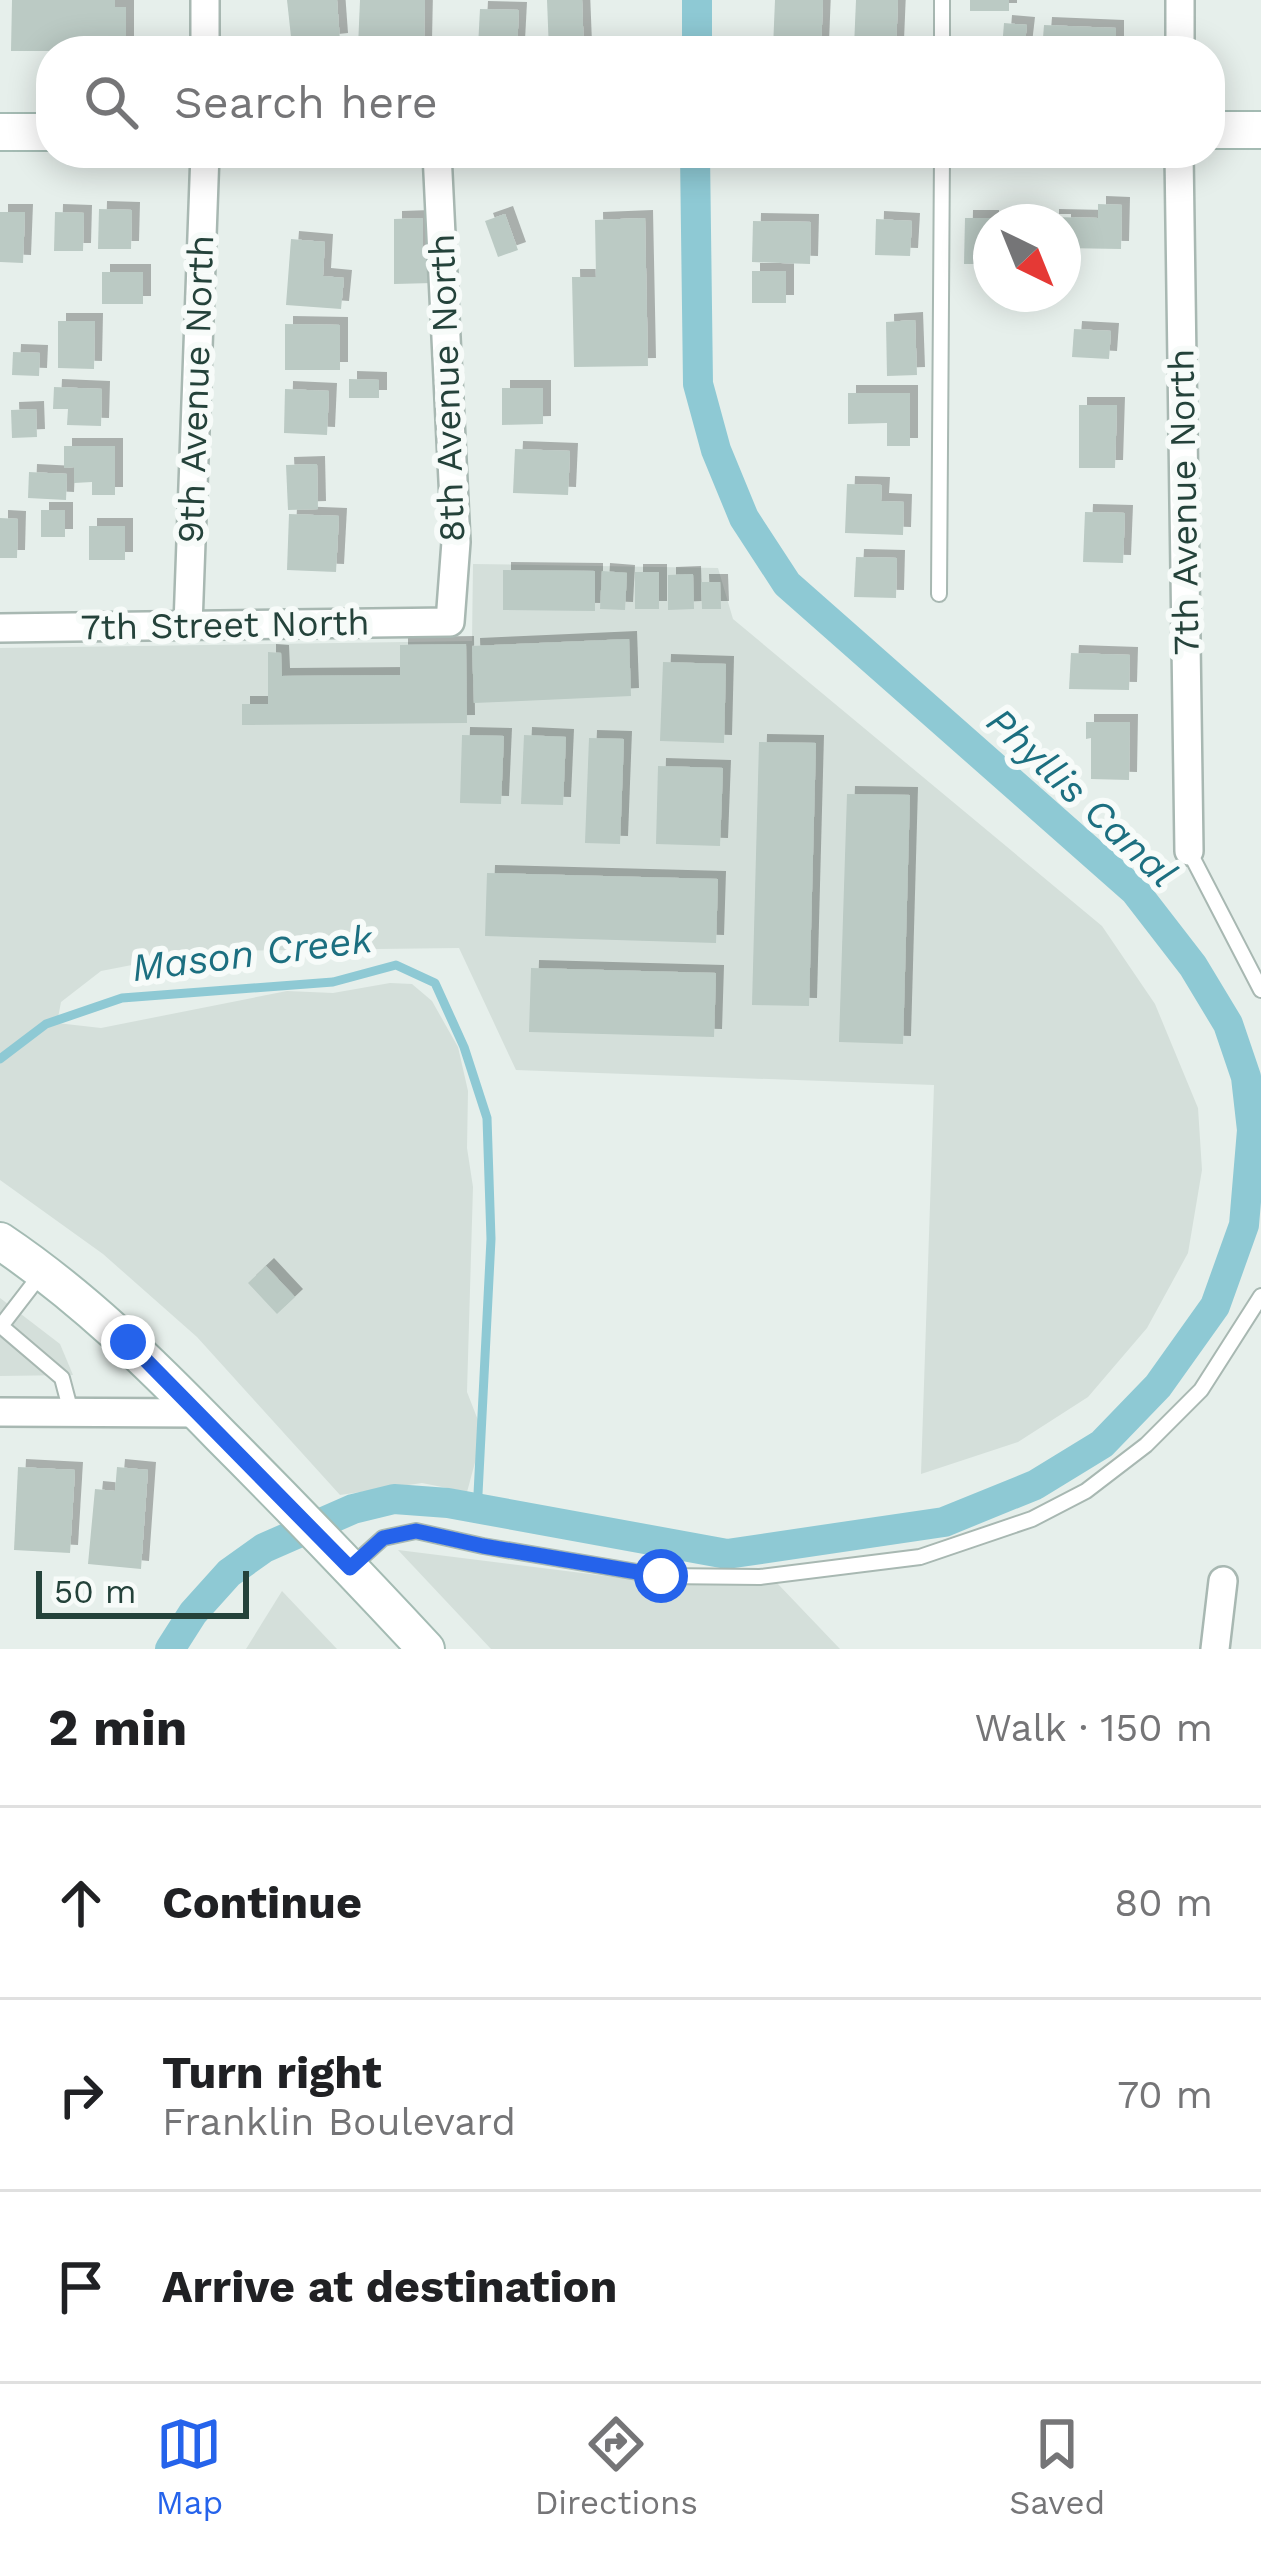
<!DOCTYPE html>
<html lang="en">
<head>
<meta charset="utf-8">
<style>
	body { margin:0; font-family:"Work Sans",sans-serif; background:#f6f6f6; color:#202124 }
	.compass { position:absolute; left:973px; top:204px; width:108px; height:108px; border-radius:50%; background:#fff; box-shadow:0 6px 30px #0003; rotate:137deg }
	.scale { position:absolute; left:36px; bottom:30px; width:213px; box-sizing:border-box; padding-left:12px; border:6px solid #24423a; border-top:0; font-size:33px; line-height:42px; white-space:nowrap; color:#24423a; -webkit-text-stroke:9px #f7fbf9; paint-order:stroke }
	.stop { position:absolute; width:36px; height:36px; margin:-27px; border:9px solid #2563eb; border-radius:50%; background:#fff }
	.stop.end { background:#2563eb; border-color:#fff; box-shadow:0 3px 12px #0008 }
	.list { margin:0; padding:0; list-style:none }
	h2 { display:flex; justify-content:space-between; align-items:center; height:156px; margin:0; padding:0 48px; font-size:51px }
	h2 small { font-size:39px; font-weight:400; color:#757577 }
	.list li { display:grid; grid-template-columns:78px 1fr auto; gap:36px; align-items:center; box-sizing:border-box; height:192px; padding:0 48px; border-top:3px solid #e0e0e0 }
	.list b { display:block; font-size:45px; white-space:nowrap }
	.list p { margin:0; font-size:39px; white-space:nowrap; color:#757577 }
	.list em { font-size:39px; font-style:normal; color:#757577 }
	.icon { flex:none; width:66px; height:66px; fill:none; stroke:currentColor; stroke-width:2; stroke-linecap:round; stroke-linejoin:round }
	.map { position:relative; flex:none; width:1261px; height:1649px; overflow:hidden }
	.search { position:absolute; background:#fff; box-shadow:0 6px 30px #0003; left:36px; right:36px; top:36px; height:132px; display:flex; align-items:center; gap:30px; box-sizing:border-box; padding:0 42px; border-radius:48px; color:#757577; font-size:45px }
	.sheet { height:732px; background:#fff }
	nav { display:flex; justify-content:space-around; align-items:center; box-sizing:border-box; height:168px; border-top:3px solid #e0e0e0; background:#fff; font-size:33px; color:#757577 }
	nav a { display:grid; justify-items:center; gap:6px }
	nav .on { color:#2563eb }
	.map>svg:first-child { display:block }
	.built { fill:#d4dfda }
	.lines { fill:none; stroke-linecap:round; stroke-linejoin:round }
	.stream { stroke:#8ec9d4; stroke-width:9 }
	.canal { stroke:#8ec9d4; stroke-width:30 }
	.building { fill:#bbcac4; filter:url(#shadow) }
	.lane-casing { stroke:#a8b8b2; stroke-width:18 }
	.street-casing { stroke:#a8b8b2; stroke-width:32 }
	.secondary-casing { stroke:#a4bbb3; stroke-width:40 }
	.lane { stroke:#fff; stroke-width:14 }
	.street { stroke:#fff; stroke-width:27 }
	.secondary { stroke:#fff; stroke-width:36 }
	.route { stroke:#2563eb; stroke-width:15 }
	.labels { text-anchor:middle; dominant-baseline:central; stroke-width:12; stroke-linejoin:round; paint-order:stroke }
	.street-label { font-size:36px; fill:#24423a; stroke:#f7fbf9 }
	.water-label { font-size:39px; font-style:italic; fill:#1c6f80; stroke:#f7fbf9 }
</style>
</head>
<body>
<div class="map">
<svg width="1261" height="1649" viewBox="0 0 1261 1649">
	<defs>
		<filter id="shadow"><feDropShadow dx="8" dy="-8" stdDeviation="0" flood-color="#0004"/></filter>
	</defs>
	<rect width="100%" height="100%" fill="#e6efeb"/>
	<g class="built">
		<polygon points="473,564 718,568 733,619 1102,926 1155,1004 1198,1108 1202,1170 1188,1253 1147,1328 1088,1397 1018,1442 921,1474 934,1085 516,1070 459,948 204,951 101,971 61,1002 57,1023 101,1028 287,991 333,993 390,983 412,984 432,1001 458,1047 468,1091 467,1148 473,1187 467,1392 483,1433 467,1492 422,1483 340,1495 197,1337 103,1254 0,1180 0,648 472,641"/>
		<polygon points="0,1298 60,1344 73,1375 0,1376"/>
		<polygon points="398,1550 654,1582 777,1583 840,1649 491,1649"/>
		<polygon points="282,1591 337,1649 246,1649"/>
	</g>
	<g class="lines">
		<polyline class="stream" points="0,1059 46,1024 122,998 333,982 396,965 435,983 464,1047 487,1118 491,1239 478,1494"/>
		<g class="canal">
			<polyline points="697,0 697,51"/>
			<polyline points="170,1649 193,1613 229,1573 264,1548 353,1509 394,1499 448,1503 727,1554 944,1522 1035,1485 1102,1444 1158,1386 1215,1306 1244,1225 1252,1130 1246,1077 1228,1024 1193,966 1135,891 787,584 744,518 716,450 698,384 695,153"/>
		</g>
	</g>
	<g class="building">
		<polygon points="12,0 115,0 115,7 126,7 126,51 11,51"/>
		<polygon points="287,0 337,0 340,41 292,46"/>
		<polygon points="360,0 425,0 424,48 358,47"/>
		<polygon points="547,0 582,0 584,51 549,51"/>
		<polygon points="775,0 823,0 821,50 773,48"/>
		<polygon points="856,0 898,0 896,48 854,47"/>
		<rect x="970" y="0" width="39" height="11"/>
		<polygon points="480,9 519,10 517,48 478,47"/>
		<polygon points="1004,23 1027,25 1024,51 1002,49"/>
		<polygon points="1044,25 1116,28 1116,51 1042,51"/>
		<polygon points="1098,204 1122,205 1121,249 1063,248 1063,222 1051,222 1051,217 1098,218"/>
		<polygon points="99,209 132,210 131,249 98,249"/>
		<polygon points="0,212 25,212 23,263 0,262"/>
		<polygon points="55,212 84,213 83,251 54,251"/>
		<polygon points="505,214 518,250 498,257 485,221"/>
		<polygon points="423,218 423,257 432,256 433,283 394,284 394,219"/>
		<polygon points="645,218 648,366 574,367 572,277 596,277 595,220"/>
		<polygon points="965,218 991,218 991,264 964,264"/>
		<polygon points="876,219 912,221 910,256 875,255"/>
		<polygon points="753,221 811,222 810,264 752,262"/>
		<polygon points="291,239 325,242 323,276 344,278 341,309 286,305"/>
		<rect x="752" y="271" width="34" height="32"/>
		<rect x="102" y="272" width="41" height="32"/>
		<polygon points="915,320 917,375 887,376 886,322"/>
		<polygon points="58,321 95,321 94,369 58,368"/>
		<polygon points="285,324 340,325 340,370 285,370"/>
		<polygon points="1074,329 1111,331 1109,359 1072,357"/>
		<polygon points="13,352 40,353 39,376 12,375"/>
		<polygon points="349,379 379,380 379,398 349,398"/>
		<polygon points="54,387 102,389 101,426 67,425 68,409 53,409"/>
		<polygon points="502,388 543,388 543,424 502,425"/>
		<polygon points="285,389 329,391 327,435 284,433"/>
		<polygon points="848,393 910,393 910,446 887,446 887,423 848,424"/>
		<polygon points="1079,405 1117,405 1115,468 1079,468"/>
		<polygon points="36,409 37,437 12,438 11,410"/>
		<polygon points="64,446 115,446 115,495 92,495 92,482 74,483 74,467 64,468"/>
		<polygon points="515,449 570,451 568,495 513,493"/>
		<polygon points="317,464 318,509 288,510 286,465"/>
		<polygon points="29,472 67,474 66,500 28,498"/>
		<polygon points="847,484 882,485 881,501 904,502 903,535 845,533"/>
		<rect x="41" y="510" width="24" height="27"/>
		<polygon points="1085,512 1125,513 1123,563 1083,562"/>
		<polygon points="289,514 339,516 336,572 287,570"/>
		<polygon points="0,518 18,519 17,558 0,558"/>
		<rect x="89" y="526" width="36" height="34"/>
		<polygon points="856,557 897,558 896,598 854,597"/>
		<polygon points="503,570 595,571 595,611 503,610"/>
		<polygon points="602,571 627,573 625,610 600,609"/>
		<rect x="635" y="572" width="24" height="37"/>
		<polygon points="693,574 694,609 668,610 668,575"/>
		<polygon points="701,582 720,582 721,609 702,609"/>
		<polygon points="629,639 631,696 474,703 472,646"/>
		<polygon points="466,644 467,723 242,725 242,704 268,704 268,652 281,653 282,676 400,675 400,645"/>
		<polygon points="1071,653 1130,655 1129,690 1069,689"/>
		<polygon points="663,662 726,664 724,743 660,741"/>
		<polygon points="1086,722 1130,722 1129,780 1091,779 1091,738 1086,739"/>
		<polygon points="462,735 504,736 501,804 460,803"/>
		<polygon points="524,735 566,737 563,805 521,804"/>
		<polygon points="589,738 624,739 620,844 585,843"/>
		<polygon points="759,742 816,743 809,1006 752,1005"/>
		<polygon points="658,766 723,768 720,846 656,844"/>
		<polygon points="847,794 910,795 903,1044 839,1042"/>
		<polygon points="487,873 718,879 716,943 485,936"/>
		<polygon points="531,968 716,973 714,1037 529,1032"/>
		<polygon points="266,1266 295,1297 277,1314 248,1283"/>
		<polygon points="18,1467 75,1470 70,1553 14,1550"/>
		<polygon points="117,1467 148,1470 141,1569 88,1564 95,1489 115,1491"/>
	</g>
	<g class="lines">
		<defs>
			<g id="lane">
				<polyline points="942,0 942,51"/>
				<polyline points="939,594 942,153"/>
				<polyline points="1189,851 1261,990"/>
				<polyline points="41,1274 1,1326 62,1378 71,1412"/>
				<polyline points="353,1565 383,1538 416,1531 483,1546 661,1576 760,1577 920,1557 1032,1519 1086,1491 1146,1445 1201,1390 1261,1296"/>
			</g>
			<g id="street">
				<polyline points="205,0 205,51"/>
				<polyline points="1180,51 1180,0"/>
				<polyline points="1179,153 1189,851"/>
				<polyline points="188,625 205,153"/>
				<polyline points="0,628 450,622 456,542 437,153"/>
				<polyline points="0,1412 199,1413"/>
				<polyline points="1215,1649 1223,1581"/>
			</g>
			<g id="secondary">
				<polyline points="1210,130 1261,130"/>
				<polyline points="0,132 51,132"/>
				<path d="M0,1241c82,55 152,124 221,195 70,70 138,141 205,213"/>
			</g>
		</defs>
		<use href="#lane" class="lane-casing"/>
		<use href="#street" class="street-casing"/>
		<use href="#secondary" class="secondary-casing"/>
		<use href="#lane" class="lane"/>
		<use href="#street" class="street"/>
		<use href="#secondary" class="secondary"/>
	</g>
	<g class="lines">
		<polyline class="route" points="128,1342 350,1568 383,1538 416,1531 483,1546 661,1576"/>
	</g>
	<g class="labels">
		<g class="street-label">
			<text transform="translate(447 388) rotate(-92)">8th Avenue North</text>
			<text transform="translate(196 389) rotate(-88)">9th Avenue North</text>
			<text transform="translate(1184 502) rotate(-91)">7th Avenue North</text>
			<text transform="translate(225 625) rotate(-1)">7th Street North</text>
		</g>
		<g class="water-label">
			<text transform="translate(1082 797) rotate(43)">Phyllis Canal</text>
			<text transform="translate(252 953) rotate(-7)">Mason Creek</text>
		</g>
	</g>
</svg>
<svg class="compass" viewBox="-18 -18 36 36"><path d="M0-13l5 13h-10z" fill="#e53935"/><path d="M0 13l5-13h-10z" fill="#757577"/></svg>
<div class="scale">50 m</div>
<div class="stop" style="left:661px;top:1576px"></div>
<div class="stop end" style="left:128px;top:1342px"></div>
<div class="search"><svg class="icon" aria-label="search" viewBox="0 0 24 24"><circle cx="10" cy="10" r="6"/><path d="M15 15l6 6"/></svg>Search here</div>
</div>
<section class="sheet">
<h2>2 min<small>Walk · 150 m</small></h2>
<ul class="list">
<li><svg class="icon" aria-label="ahead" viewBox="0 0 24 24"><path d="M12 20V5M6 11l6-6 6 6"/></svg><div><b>Continue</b></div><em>80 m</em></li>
<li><svg class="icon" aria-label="right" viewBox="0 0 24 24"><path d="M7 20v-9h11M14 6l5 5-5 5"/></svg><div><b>Turn right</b><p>Franklin Boulevard</p></div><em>70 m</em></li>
<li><svg class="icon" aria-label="arrive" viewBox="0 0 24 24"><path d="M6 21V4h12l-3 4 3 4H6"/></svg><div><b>Arrive at destination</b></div></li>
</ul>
</section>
<nav>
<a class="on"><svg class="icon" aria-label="map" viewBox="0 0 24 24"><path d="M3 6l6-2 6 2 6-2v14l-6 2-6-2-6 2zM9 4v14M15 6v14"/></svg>Map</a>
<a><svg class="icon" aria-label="directions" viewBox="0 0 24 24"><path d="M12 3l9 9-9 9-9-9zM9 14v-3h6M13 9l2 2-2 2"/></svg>Directions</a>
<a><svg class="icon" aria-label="saved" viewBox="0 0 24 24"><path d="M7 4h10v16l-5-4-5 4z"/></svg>Saved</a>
</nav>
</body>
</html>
